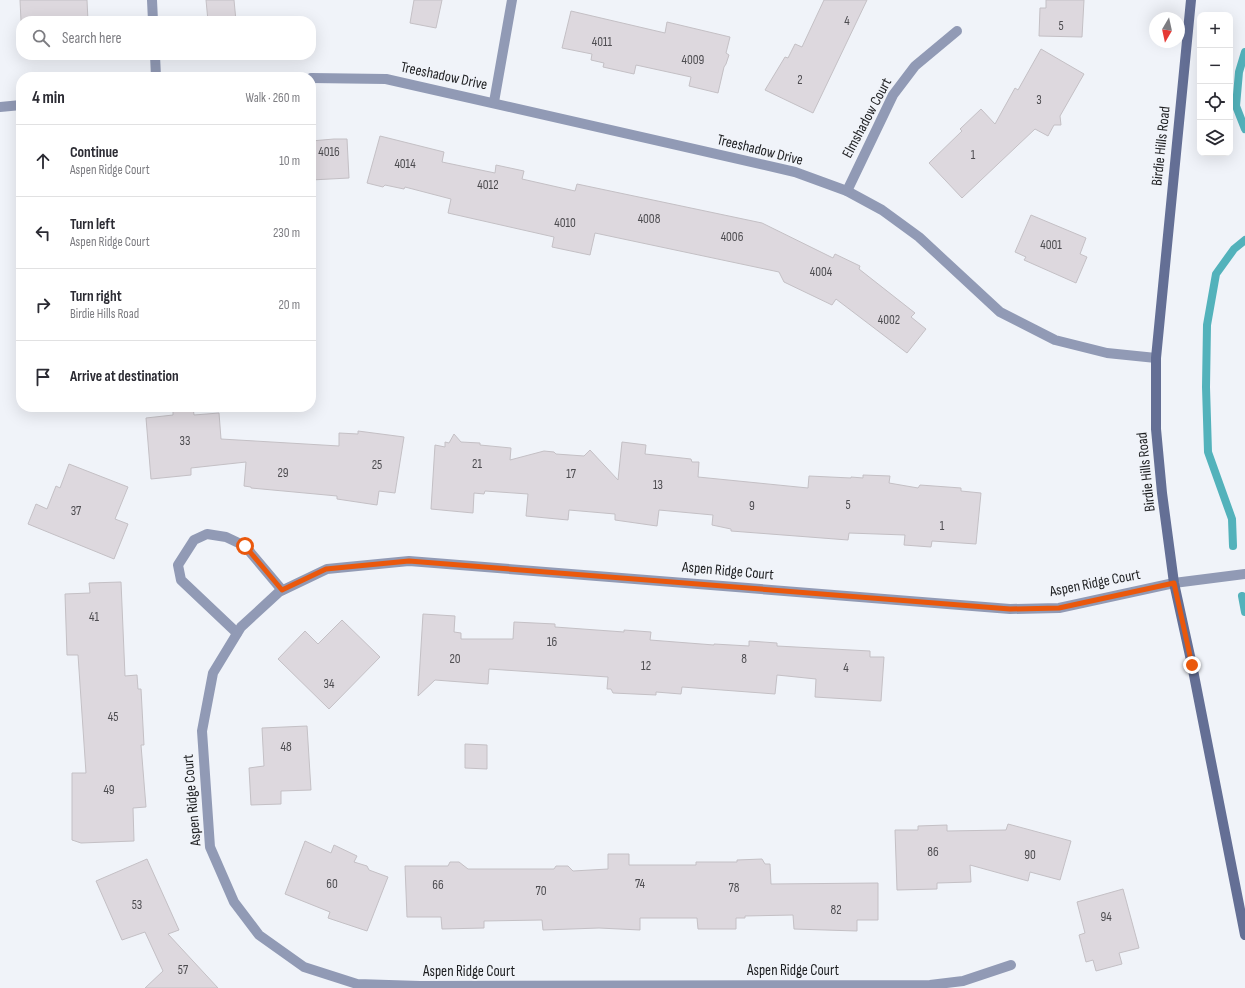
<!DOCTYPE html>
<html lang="en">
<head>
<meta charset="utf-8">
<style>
	body { margin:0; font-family:"Sofia Sans Condensed",sans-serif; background:#f7f7f7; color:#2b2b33 }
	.controls { position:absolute; right:12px; top:12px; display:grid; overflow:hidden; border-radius:8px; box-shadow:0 4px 16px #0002 }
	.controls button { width:36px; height:36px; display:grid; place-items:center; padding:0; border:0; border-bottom:1px solid #e1e1e2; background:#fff; color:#2b2b33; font:20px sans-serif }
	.compass { position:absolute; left:1149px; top:12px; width:36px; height:36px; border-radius:50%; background:#fff; box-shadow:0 4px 16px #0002; rotate:189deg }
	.stop { position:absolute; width:12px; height:12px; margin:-9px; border:3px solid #ea580c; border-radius:50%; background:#fff }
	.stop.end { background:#ea580c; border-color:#fff; box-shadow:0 1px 4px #0008 }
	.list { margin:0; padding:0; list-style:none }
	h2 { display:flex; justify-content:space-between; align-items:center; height:52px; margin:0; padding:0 16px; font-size:17px }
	h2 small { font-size:13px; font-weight:400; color:#7c7c81 }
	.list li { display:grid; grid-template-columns:26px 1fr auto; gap:12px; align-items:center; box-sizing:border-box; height:72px; padding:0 16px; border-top:1px solid #e1e1e2 }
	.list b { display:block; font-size:15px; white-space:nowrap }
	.list p { margin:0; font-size:13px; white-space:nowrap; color:#7c7c81 }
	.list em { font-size:13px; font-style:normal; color:#7c7c81 }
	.icon { flex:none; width:22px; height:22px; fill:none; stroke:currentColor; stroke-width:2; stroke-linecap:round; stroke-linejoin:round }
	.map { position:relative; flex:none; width:1245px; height:988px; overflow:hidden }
	.search { position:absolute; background:#fff; box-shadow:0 4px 16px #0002; left:16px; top:16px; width:300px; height:44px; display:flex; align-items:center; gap:10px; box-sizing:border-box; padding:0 14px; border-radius:16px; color:#7c7c81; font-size:15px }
	.panel { position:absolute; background:#fff; box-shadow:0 4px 16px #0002; left:16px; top:72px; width:300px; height:340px; border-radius:16px }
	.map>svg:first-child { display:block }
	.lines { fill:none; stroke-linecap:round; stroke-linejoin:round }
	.stream { stroke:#53b2bb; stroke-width:8 }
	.building { fill:#ddd8de; stroke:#c4c0c5 }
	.minor { stroke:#919ab5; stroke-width:10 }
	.secondary { stroke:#646f95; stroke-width:10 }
	.route { stroke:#ea580c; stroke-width:5 }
	.labels { text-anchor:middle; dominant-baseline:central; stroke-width:3.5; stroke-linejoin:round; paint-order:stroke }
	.number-label { font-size:13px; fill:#4d4c50 }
	.street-label { font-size:15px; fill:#1d1e20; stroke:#f0f3f9 }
</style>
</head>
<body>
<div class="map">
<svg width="1245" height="988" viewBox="0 0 1245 988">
	<rect width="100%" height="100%" fill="#f0f3f9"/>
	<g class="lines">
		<g class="stream">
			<polyline points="1245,52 1239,72 1236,106 1245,129"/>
			<polyline points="1233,546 1232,519 1208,452 1206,387 1207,325 1216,274 1234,249 1245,240"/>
			<polyline points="1242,596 1245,612"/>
		</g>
	</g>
	<g class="building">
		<polygon points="20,0 87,0 88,21 21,21"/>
		<polygon points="206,0 234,0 236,21 208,21"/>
		<polygon points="414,0 442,0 436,28 410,23"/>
		<polygon points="824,0 867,0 813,113 765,90 785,57 788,58 795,44 802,47"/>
		<polygon points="1046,0 1084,0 1082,37 1039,36 1040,8 1046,8"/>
		<polygon points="571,11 665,33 667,22 730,37 726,53 729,55 726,64 724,67 718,93 689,86 691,77 636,65 634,74 603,67 604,63 591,60 592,54 562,48"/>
		<polygon points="1041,49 1084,74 1060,116 1061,125 1054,125 1048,136 1035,129 962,198 929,163 962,131 960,129 981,109 995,124 1015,88 1018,90"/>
		<polygon points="380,136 444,152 442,162 495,173 496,165 524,171 522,179 575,191 577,184 762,223 833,258 835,254 860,266 859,269 915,313 911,317 926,329 907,353 836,299 832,305 784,282 779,272 595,233 590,255 552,247 554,237 448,213 451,199 405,187 404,189 385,185 383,187 367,183"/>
		<polygon points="334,139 347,139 349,178 311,180 311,141"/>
		<polygon points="1031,215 1086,238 1080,254 1087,257 1076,283 1024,260 1026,257 1015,252"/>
		<polygon points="173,407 193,407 194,415 219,413 221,439 339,446 339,433 358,434 358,431 404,437 395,493 379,491 377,505 337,499 337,496 251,488 251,487 244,486 246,462 191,468 191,475 151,479 146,418 173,415"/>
		<polygon points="454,434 461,442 480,443 480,445 511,448 510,460 544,451 554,452 556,454 584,456 590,450 618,480 622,442 646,445 645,454 691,459 692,462 699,462 698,477 808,488 809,476 851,478 851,477 863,478 863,475 890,476 889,483 918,488 920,485 961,488 961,491 981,493 976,544 932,541 931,547 904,545 905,535 849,533 848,540 731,531 731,529 712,525 713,515 659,510 657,526 615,520 615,514 569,510 568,520 526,516 528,494 485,491 484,494 474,493 473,513 431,509 435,445 445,447 445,442 449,443"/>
		<polygon points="69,464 128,487 115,519 128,524 114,559 28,524 36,504 47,509 56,486 60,488"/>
		<polygon points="121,582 125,676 137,675 138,689 141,689 144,745 141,745 146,807 133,808 134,841 81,843 72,840 72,773 86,773 78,655 67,655 65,594 90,593 89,583"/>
		<polygon points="423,614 455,616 454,632 461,633 461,639 513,639 514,622 555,624 555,627 624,632 624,630 651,632 650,640 714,645 714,644 749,646 749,641 777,643 777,646 870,651 870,657 884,657 881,701 815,697 816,679 777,675 775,694 682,687 681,694 656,692 656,695 613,693 611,689 607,689 608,677 489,669 488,684 435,680 418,696"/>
		<polygon points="342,620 380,657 329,709 278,659 305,631 318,644"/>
		<polygon points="307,726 311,790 281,791 281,804 251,805 249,768 264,766 262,728"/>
		<polygon points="465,744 487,745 487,769 465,768"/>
		<polygon points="1008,824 1071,841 1060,880 1030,872 1028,881 970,865 971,882 937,883 937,889 897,890 895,830 918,830 918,826 947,825 947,831 1006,830"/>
		<polygon points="305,841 331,853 334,845 357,856 354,862 367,866 369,870 388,877 367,931 328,918 330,912 285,894"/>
		<polygon points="608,854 629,854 629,865 696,865 696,862 737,862 737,860 762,859 765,864 770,864 771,884 878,883 878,920 857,920 857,931 794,929 793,915 745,916 745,918 736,918 736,929 698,929 697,918 640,918 640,930 599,928 543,930 542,920 484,921 484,928 442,929 441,917 407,917 405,866 448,866 450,862 459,862 468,869 554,869 556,866 568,866 573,871 608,869"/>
		<polygon points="147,859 179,930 168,934 218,988 145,988 163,971 145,932 122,940 96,881"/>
		<polygon points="1123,889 1139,948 1119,953 1122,964 1096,971 1093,960 1086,962 1079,935 1085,933 1077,902"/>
	</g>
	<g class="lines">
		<g class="minor">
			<polyline points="152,0 153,21"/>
			<polyline points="155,55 156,77"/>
			<polyline points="311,78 386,79 795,172 847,191 882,210 919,237 1000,312 1055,340 1107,353 1156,358"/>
			<polyline points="494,102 512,0"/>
			<polyline points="0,107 21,105"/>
			<polyline points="847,191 893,95 915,66 957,31"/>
			<polyline points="237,633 181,580 178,565 194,540 207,534 226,537 245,546 282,590"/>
			<polyline points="1011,965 963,981 930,985 420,986 357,984 304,967 259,935 234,902 210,847 202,731 213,673 241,627 279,592 327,569 409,561 1010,609 1059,608 1174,583 1245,574"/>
		</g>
		<polyline class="secondary" points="1191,0 1156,358 1156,429 1162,493 1174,583 1192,665 1245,935"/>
	</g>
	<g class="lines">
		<polyline class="route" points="245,546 282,590 326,569 409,561 1010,609 1059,608 1174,583 1192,665"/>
	</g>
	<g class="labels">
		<g class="number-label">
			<text x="847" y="21">4</text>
			<text x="1061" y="26">5</text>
			<text x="602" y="42">4011</text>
			<text x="693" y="60">4009</text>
			<text x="800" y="80">2</text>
			<text x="1039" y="100">3</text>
			<text x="329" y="152">4016</text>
			<text x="973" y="155">1</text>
			<text x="405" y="164">4014</text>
			<text x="488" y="185">4012</text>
			<text x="649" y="219">4008</text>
			<text x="565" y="223">4010</text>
			<text x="732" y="237">4006</text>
			<text x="1051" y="245">4001</text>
			<text x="821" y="272">4004</text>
			<text x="889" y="320">4002</text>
			<text x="185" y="441">33</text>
			<text x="477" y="464">21</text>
			<text x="377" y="465">25</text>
			<text x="283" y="473">29</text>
			<text x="571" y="474">17</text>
			<text x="658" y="485">13</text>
			<text x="848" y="505">5</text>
			<text x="752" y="506">9</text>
			<text x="76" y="511">37</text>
			<text x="942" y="526">1</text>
			<text x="94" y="617">41</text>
			<text x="552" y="642">16</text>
			<text x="455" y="659">20</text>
			<text x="744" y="659">8</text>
			<text x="646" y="666">12</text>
			<text x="846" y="668">4</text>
			<text x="329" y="684">34</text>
			<text x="113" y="717">45</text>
			<text x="286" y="747">48</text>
			<text x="109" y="790">49</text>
			<text x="933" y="852">86</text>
			<text x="1030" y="855">90</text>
			<text x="332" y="884">60</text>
			<text x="640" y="884">74</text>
			<text x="438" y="885">66</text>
			<text x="734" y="888">78</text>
			<text x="541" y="891">70</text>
			<text x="137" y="905">53</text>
			<text x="836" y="910">82</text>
			<text x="1106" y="917">94</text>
			<text x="183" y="970">57</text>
		</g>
		<g class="street-label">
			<text transform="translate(444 76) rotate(12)">Treeshadow Drive</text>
			<text transform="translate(867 118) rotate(-62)">Elmshadow Court</text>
			<text transform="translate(1161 146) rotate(-84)">Birdie Hills Road</text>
			<text transform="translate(760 150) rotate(14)">Treeshadow Drive</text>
			<text transform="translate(1146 472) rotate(-96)">Birdie Hills Road</text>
			<text transform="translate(728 571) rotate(5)">Aspen Ridge Court</text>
			<text transform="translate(1095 583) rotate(-11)">Aspen Ridge Court</text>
			<text transform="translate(192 800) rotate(-95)">Aspen Ridge Court</text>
			<text x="793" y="970">Aspen Ridge Court</text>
			<text x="469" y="971">Aspen Ridge Court</text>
		</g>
	</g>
</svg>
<div class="controls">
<button>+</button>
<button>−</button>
<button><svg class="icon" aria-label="locate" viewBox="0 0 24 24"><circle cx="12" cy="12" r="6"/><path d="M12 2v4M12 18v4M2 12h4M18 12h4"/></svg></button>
<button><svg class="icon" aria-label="layers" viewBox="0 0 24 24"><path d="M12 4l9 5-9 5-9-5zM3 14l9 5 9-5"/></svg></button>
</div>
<svg class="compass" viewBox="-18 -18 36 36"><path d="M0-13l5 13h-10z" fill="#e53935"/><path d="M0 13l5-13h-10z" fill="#7c7c81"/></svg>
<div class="stop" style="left:245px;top:546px"></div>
<div class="stop end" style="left:1192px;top:665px"></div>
<div class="search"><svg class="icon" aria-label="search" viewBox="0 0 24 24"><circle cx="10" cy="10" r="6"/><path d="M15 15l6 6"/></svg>Search here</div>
<section class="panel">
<h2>4 min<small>Walk · 260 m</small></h2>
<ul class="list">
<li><svg class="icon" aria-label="ahead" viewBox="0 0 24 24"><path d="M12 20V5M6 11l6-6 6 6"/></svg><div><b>Continue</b><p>Aspen Ridge Court</p></div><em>10 m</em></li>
<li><svg class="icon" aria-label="left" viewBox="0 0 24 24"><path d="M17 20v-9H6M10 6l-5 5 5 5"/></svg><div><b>Turn left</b><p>Aspen Ridge Court</p></div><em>230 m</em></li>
<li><svg class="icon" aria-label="right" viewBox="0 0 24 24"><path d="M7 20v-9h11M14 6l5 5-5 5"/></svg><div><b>Turn right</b><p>Birdie Hills Road</p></div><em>20 m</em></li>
<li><svg class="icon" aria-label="arrive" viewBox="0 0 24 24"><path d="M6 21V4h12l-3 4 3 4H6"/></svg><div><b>Arrive at destination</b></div></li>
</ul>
</section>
</div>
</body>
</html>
